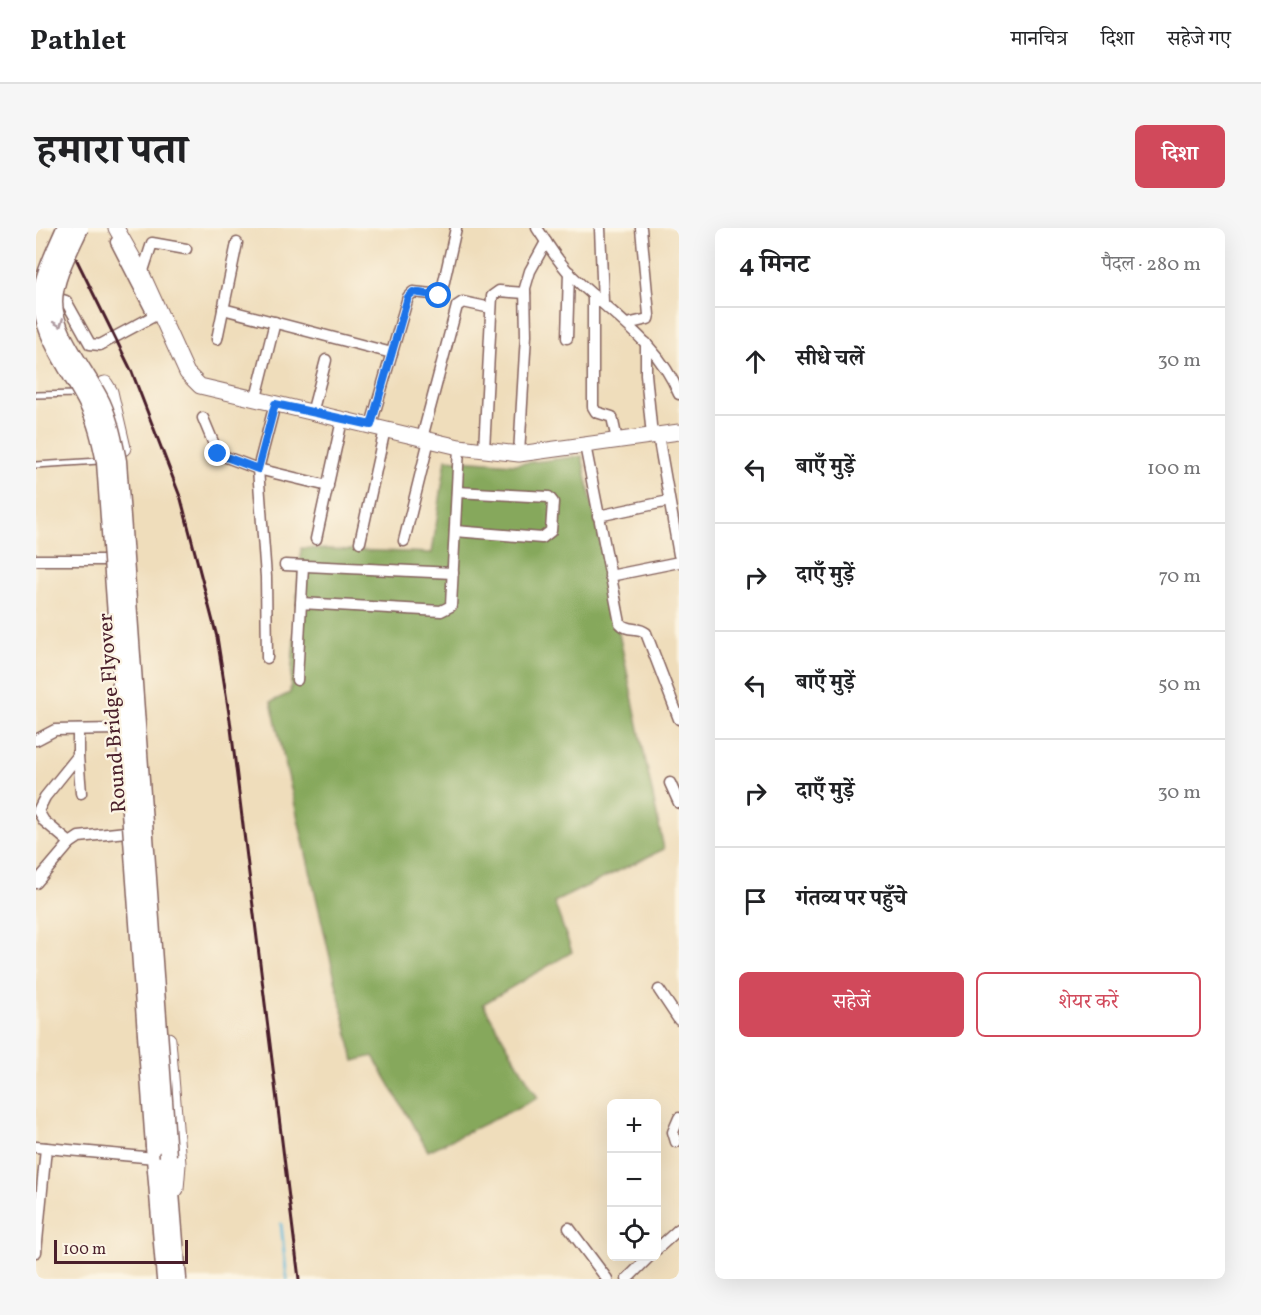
<!DOCTYPE html>
<html lang="hi">
<head>
<meta charset="utf-8">
<style>
	body { margin:0; font-family:Vollkorn,"Noto Serif Devanagari",serif; background:#f6f6f6; color:#202124 }
	.controls { position:absolute; right:18px; bottom:18px; display:grid; overflow:hidden; border-radius:9px; box-shadow:0 6px 24px #0002 }
	.controls button { width:54px; height:54px; display:grid; place-items:center; padding:0; border:0; border-bottom:2px solid #e0e0e0; background:#fff; color:#202124; font:30px sans-serif }
	.scale { position:absolute; left:18px; bottom:15px; width:134px; box-sizing:border-box; padding-left:6px; border:3px solid #4a1f2b; border-top:0; font-size:16px; line-height:21px; white-space:nowrap; color:#4a1f2b; -webkit-text-stroke:4px #fcf5e5; paint-order:stroke }
	.stop { position:absolute; width:18px; height:18px; margin:-14px; border:4px solid #1a73e8; border-radius:50%; background:#fff }
	.stop.end { background:#1a73e8; border-color:#fff; box-shadow:0 2px 6px #0008 }
	.list { margin:0; padding:0; list-style:none }
	h2 { display:flex; justify-content:space-between; align-items:center; height:78px; margin:0; padding:0 24px; font-size:26px }
	h2 small { font-size:20px; font-weight:400; color:#757577 }
	.list li { display:grid; grid-template-columns:39px 1fr auto; gap:18px; align-items:center; box-sizing:border-box; height:108px; padding:0 24px; border-top:2px solid #e0e0e0 }
	.list b { display:block; font-size:22px; white-space:nowrap }
	.list em { font-size:20px; font-style:normal; color:#757577 }
	.actions { display:flex; gap:12px; padding:18px 24px }
	.actions a { flex:1; padding:14px 0; border:2px solid #d1495b; border-radius:9px; text-align:center; font-size:21px; color:#d1495b }
	.actions .main { background:#d1495b; color:#fff }
	.icon { flex:none; width:33px; height:33px; fill:none; stroke:currentColor; stroke-width:2; stroke-linecap:round; stroke-linejoin:round }
	.map { position:relative; flex:none; width:643px; height:1051px; overflow:hidden; border-radius:9px }
	header { display:flex; align-items:center; gap:36px; box-sizing:border-box; height:84px; padding:0 30px; background:#fff; border-bottom:2px solid #e0e0e0 }
	header strong { font-size:28px }
	nav { display:flex; gap:33px; margin-inline-start:auto; font-size:21px }
	.intro { display:flex; align-items:center; justify-content:space-between; box-sizing:border-box; height:144px; padding:0 36px }
	h1 { margin:0; font-size:42px }
	.button { padding:15px 27px; border-radius:9px; background:#d1495b; color:#fff; font-size:21px; font-weight:700 }
	main { display:flex; gap:36px; padding:0 36px }
	aside { flex:1; background:#fff; border-radius:9px; box-shadow:0 6px 24px #0002 }
	.map>svg:first-child { display:block }
	.forest { fill:#86a85c; stroke:#686444; stroke-width:1.5 }
	.lines { fill:none; stroke-linecap:round; stroke-linejoin:round }
	.stream { stroke:#59b4d7; stroke-width:3 }
	.lane-casing { stroke:#84625d; stroke-width:8 }
	.street-casing { stroke:#84625d; stroke-width:13 }
	.secondary-casing { stroke:#84625d; stroke-width:17 }
	.primary-casing { stroke:#84625d; stroke-width:19 }
	.lane { stroke:#fff; stroke-width:5 }
	.street { stroke:#fff; stroke-width:10 }
	.secondary { stroke:#fff; stroke-width:15 }
	.primary { stroke:#fff; stroke-width:16 }
	.rail { stroke:#4a1f2b; stroke-width:3 }
	.primary-bridge-casing { stroke:#84625d; stroke-width:19; stroke-linecap:butt }
	.primary-bridge { stroke:#fff; stroke-width:16 }
	.oneway { stroke:#ae9aa0 }
	.route { stroke:#1a73e8; stroke-width:8 }
	.labels { text-anchor:middle; dominant-baseline:central; stroke-width:4.5; stroke-linejoin:round; paint-order:stroke }
	.street-label { font-size:21px; fill:#4a1f2b; stroke:#fcf5e5 }
</style>
</head>
<body>
<header>
<strong>Pathlet</strong>
<nav><a>मानचित्र</a><a>दिशा</a><a>सहेजे गए</a></nav>
</header>
<div class="intro"><h1>हमारा पता</h1><a class="button">दिशा</a></div>
<main>
<div class="map">
<svg width="643" height="1051" viewBox="0 0 643 1051">
	<rect width="100%" height="100%" fill="#fcf5e5"/>
	<filter id="ink" filterUnits="userSpaceOnUse"><feTurbulence type="fractalNoise" baseFrequency=".0167" numOctaves="2"/><feDisplacementMap in="SourceGraphic" scale="12" xChannelSelector="R" yChannelSelector="G"/><feConvolveMatrix kernelMatrix="1 2 1 2 8 2 1 2 1" color-interpolation-filters="sRGB"/></filter>
	<filter id="wash" filterUnits="userSpaceOnUse"><feTurbulence type="fractalNoise" baseFrequency=".008" numOctaves="4" result="noise"/><feDisplacementMap in="SourceGraphic" scale="24" xChannelSelector="R" yChannelSelector="G"/><feGaussianBlur stdDeviation="1.35" result="paint"/><feColorMatrix in="noise" values="0 0 0 0 0 0 0 0 0 0 0 0 0 0 0 0 0 1.4 0 .05"/><feComposite in="paint" operator="in"/></filter>
	<g filter="url(#wash)">
		<rect width="100%" height="100%" fill="#efddbb"/>
		<polygon class="forest" points="546,228 628,621 518,674 536,724 447,776 502,870 392,923 337,828 318,833 235,474 254,465 265,320 396,325 410,231 480,236"/>
		<g class="lines">
			<polyline class="stream" points="245,996 251,1051"/>
		</g>
	</g>
	<g filter="url(#ink)">
		<g class="lines">
			<defs>
				<g id="lane">
					<polyline points="0,167 42,166"/>
					<polyline points="0,237 63,233"/>
				</g>
				<g id="street">
					<path d="M501,0c11,17 21,34 35,48 39,38 86,66 107,118"/>
					<polyline points="564,0 567,74"/>
					<polyline points="106,46 116,15 150,21"/>
					<polyline points="557,67 557,179 560,184 576,189 581,212"/>
					<polyline points="13,68 30,73 54,116 64,117 118,88 80,14"/>
					<polyline points="187,81 356,125"/>
					<polyline points="591,96 612,91 613,87 605,0"/>
					<polyline points="531,110 533,44"/>
					<polyline points="181,111 201,15"/>
					<polyline points="610,115 610,146 616,208"/>
					<polyline points="220,170 239,94"/>
					<polyline points="276,185 290,132"/>
					<polyline points="167,190 182,226 222,241 292,258"/>
					<polyline points="335,197 372,69 377,64 405,67 420,0"/>
					<polyline points="622,207 643,327"/>
					<polyline points="386,210 421,78 427,74 455,80"/>
					<path d="M549,217l35,178c7,9 18,3 26,10l33,86"/>
					<polyline points="448,222 456,68 463,63 489,65"/>
					<polyline points="483,226 490,107 489,60 494,43 510,14"/>
					<polyline points="562,288 633,273"/>
					<polyline points="419,303 506,310 515,303 517,274 513,269 421,264"/>
					<polyline points="280,311 306,192"/>
					<polyline points="368,313 393,212"/>
					<polyline points="324,314 349,201"/>
					<polyline points="0,332 70,332"/>
					<polyline points="249,337 417,345"/>
					<polyline points="574,348 643,334"/>
					<polyline points="265,375 267,338"/>
					<polyline points="231,430 230,349 222,241 239,176"/>
					<polyline points="261,452 265,375 405,383 415,378 423,219"/>
					<polyline points="0,512 19,502 82,501"/>
					<polyline points="42,528 45,565"/>
					<polyline points="634,555 643,575"/>
					<polyline points="34,615 43,609 90,604"/>
					<polyline points="0,655 34,615 8,593 2,583 9,569 42,528 42,502"/>
					<polyline points="623,762 643,792"/>
					<polyline points="640,914 637,904 643,890"/>
					<polyline points="0,919 119,930"/>
					<polyline points="533,1000 571,1051"/>
					<polyline points="620,1022 643,1001"/>
					<polyline points="0,1024 10,920"/>
					<polyline points="591,1051 614,1028"/>
				</g>
				<g id="secondary">
					<polyline points="80,0 106,46 151,145 164,158 423,219 483,226 643,204"/>
					<polyline points="47,164 69,156 74,164 87,220"/>
					<polyline points="132,812 142,936 140,961"/>
				</g>
				<g id="primary">
					<polyline points="118,918 129,1051"/>
					<polyline points="132,928 142,1051"/>
				</g>
			</defs>
			<use href="#lane" class="lane-casing"/>
			<use href="#street" class="street-casing"/>
			<use href="#secondary" class="secondary-casing"/>
			<use href="#primary" class="primary-casing"/>
			<use href="#lane" class="lane"/>
			<use href="#street" class="street"/>
			<use href="#secondary" class="secondary"/>
			<use href="#primary" class="primary"/>
			<polyline class="rail" points="25,0 96,144 145,271 181,409 194,492 263,1051"/>
			<defs>
				<g id="primary-bridge">
					<path d="M29,0c-8,19 -19,40 -23,60 -6,42 29,82 46,117 9,18 13,38 17,57l49,684"/>
					<path d="M44,0c-10,22 -26,50 -26,74 0,33 34,71 48,101 8,18 12,38 16,58l50,695"/>
				</g>
			</defs>
			<use href="#primary-bridge" class="primary-bridge-casing"/>
			<use href="#primary-bridge" class="primary-bridge"/>
		</g>
		<defs><path id="oneway-chevron" d="M-2-3.5L2.5 0L-2 3.5" fill="none" stroke-width="1.6" stroke-linecap="round" stroke-linejoin="round" transform="scale(1.5)"/></defs>
		<use class="oneway" href="#oneway-chevron" transform="translate(23 95) rotate(69)"/>
	</g>
	<g class="lines" filter="url(#ink)">
		<polyline class="route" points="182,226 222,241 239,176 335,197 372,69 377,64 403,68"/>
	</g>
	<g class="labels">
		<g class="street-label">
			<text transform="translate(77 485) rotate(-94)">Round Bridge Flyover</text>
		</g>
	</g>
</svg>
<div class="controls">
<button>+</button>
<button>−</button>
<button><svg class="icon" aria-label="locate" viewBox="0 0 24 24"><circle cx="12" cy="12" r="6"/><path d="M12 2v4M12 18v4M2 12h4M18 12h4"/></svg></button>
</div>
<div class="scale">100 m</div>
<div class="stop" style="left:403px;top:68px"></div>
<div class="stop end" style="left:182px;top:226px"></div>
</div>
<aside>
<h2>4 मिनट<small>पैदल · 280 m</small></h2>
<ul class="list">
<li><svg class="icon" aria-label="ahead" viewBox="0 0 24 24"><path d="M12 20V5M6 11l6-6 6 6"/></svg><div><b>सीधे चलें</b></div><em>30 m</em></li>
<li><svg class="icon" aria-label="left" viewBox="0 0 24 24"><path d="M17 20v-9H6M10 6l-5 5 5 5"/></svg><div><b>बाएँ मुड़ें</b></div><em>100 m</em></li>
<li><svg class="icon" aria-label="right" viewBox="0 0 24 24"><path d="M7 20v-9h11M14 6l5 5-5 5"/></svg><div><b>दाएँ मुड़ें</b></div><em>70 m</em></li>
<li><svg class="icon" aria-label="left" viewBox="0 0 24 24"><path d="M17 20v-9H6M10 6l-5 5 5 5"/></svg><div><b>बाएँ मुड़ें</b></div><em>50 m</em></li>
<li><svg class="icon" aria-label="right" viewBox="0 0 24 24"><path d="M7 20v-9h11M14 6l5 5-5 5"/></svg><div><b>दाएँ मुड़ें</b></div><em>30 m</em></li>
<li><svg class="icon" aria-label="arrive" viewBox="0 0 24 24"><path d="M6 21V4h12l-3 4 3 4H6"/></svg><div><b>गंतव्य पर पहुँचे</b></div></li>
</ul>
<div class="actions"><a class="main">सहेजें</a><a>शेयर करें</a></div>
</aside>
</main>
</body>
</html>
